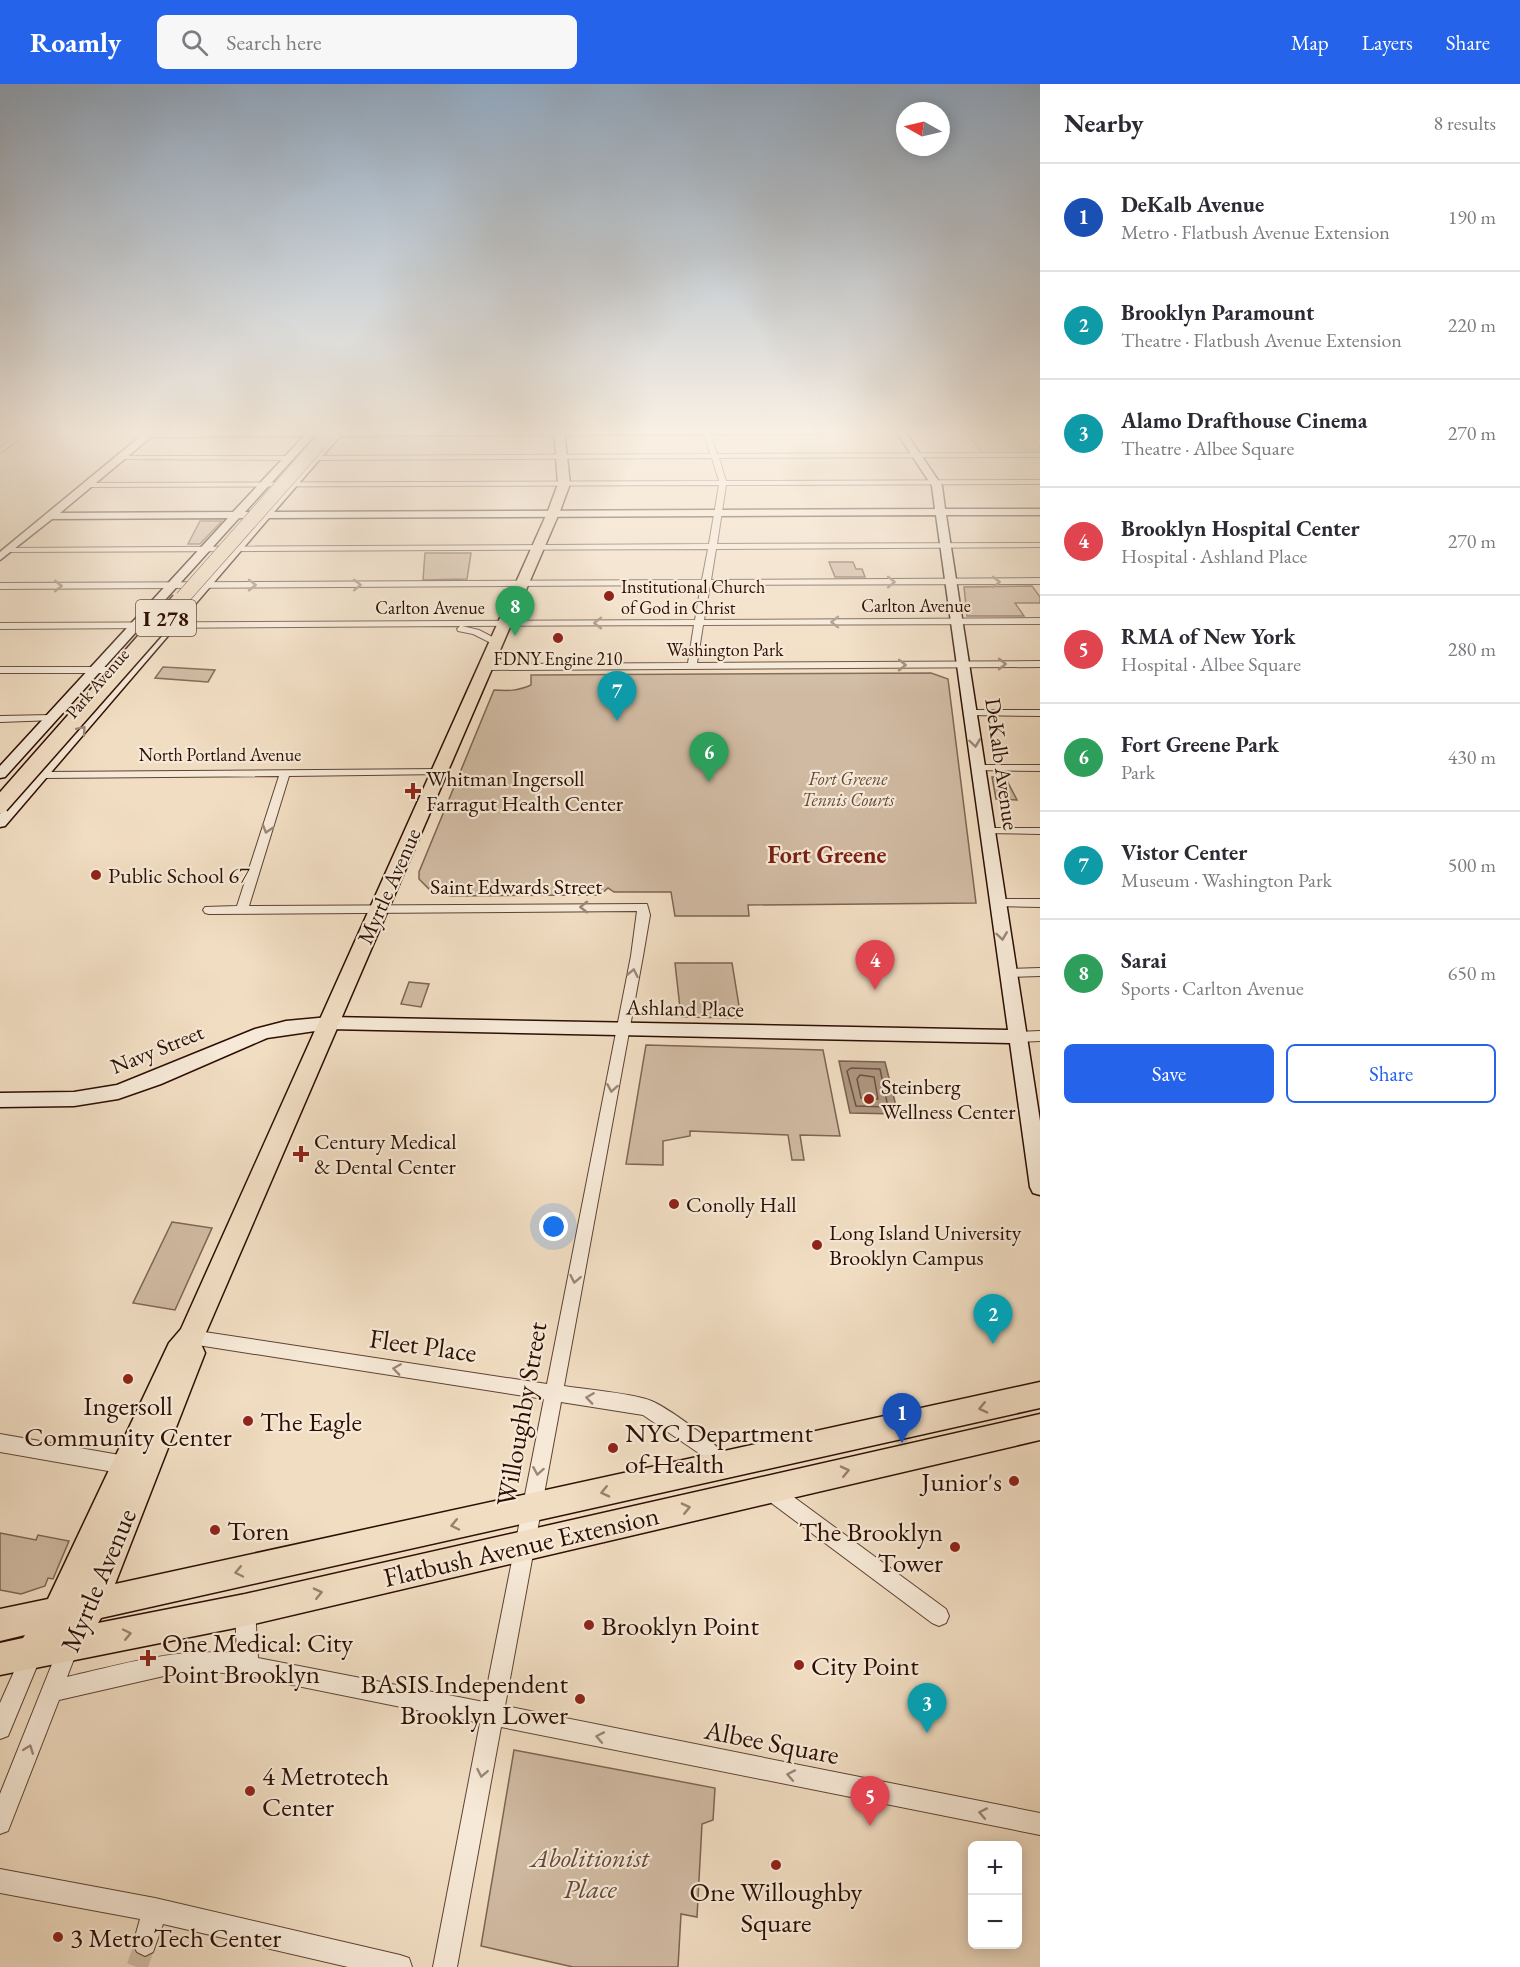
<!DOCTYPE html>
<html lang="en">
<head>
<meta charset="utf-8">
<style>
	body { margin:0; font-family:"EB Garamond",serif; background:#f7f7f7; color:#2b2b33 }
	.controls { position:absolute; right:18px; bottom:18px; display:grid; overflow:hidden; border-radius:9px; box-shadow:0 3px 15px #0003 }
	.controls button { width:54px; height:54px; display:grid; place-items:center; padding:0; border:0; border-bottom:2px solid #e1e1e2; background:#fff; color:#2b2b33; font:30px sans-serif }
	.compass { position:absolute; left:896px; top:18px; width:54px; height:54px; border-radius:50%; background:#fff; box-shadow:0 3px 15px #0003; rotate:278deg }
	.you { position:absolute; left:554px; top:1143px; width:21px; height:21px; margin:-15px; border:4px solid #fff; border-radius:50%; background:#1a73e8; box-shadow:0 0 0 9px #1a73e833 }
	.badge { display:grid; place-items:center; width:39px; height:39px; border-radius:50%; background:#2563eb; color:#fff; font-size:20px; font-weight:700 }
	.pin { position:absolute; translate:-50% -50px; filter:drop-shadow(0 2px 3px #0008) }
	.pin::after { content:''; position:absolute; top:32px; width:21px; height:18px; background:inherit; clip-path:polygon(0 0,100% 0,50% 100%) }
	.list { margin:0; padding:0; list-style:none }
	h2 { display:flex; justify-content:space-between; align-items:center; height:78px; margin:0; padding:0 24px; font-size:26px }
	h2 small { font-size:20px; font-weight:400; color:#7c7c81 }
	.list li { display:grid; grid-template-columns:39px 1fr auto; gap:18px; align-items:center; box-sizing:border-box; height:108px; padding:0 24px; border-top:2px solid #e1e1e2 }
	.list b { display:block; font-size:22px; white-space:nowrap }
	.list p { margin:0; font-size:20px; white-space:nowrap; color:#7c7c81 }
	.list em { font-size:20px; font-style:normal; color:#7c7c81 }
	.actions { display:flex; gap:12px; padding:18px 24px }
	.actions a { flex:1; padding:14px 0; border:2px solid #2563eb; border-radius:9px; text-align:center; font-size:21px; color:#2563eb }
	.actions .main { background:#2563eb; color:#fff }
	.icon { flex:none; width:33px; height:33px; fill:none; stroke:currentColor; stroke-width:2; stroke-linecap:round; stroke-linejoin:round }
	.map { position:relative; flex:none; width:1040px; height:1883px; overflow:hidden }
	header { display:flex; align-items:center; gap:36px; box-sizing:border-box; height:84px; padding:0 30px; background:#2563eb; color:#fff }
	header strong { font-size:28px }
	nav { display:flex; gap:33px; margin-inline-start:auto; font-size:21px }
	.search { width:420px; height:54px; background:#f7f7f7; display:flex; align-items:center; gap:15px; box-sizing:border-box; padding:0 21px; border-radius:9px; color:#7c7c81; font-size:22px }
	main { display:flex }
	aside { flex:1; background:#fff }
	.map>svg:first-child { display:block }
	.green { fill:#d0baa2; stroke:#7e6452; stroke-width:1.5 }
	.water { fill:#ae9781; stroke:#7a604f; stroke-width:1.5 }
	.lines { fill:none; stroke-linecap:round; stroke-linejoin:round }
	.shore { stroke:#6e5242; stroke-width:1.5 }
	.street-tunnel { stroke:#d4bea5; stroke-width:21; stroke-dasharray:21 10; stroke-linecap:butt }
	.street-casing { stroke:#5e4233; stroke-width:2 }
	.secondary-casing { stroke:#2d0e03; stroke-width:3 }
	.primary-casing { stroke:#2d0e03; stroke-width:3 }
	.street { fill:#f6e9d7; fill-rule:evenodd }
	.secondary { fill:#f6e9d7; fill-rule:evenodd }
	.primary { fill:#f1ddc2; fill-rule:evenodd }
	.highway-bridge-far1-casing { stroke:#2d0e03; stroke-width:15; stroke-linecap:butt }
	.highway-bridge-casing { stroke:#2d0e03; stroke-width:20; stroke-linecap:butt }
	.highway-bridge-far1 { stroke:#f1ddc2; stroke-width:14 }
	.highway-bridge { stroke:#f1ddc2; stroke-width:17 }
	.oneway { stroke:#9c8678 }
	.oneway2 { stroke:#99806c }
	.poi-dot { fill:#8f2418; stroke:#f6e9d7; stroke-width:2 }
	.labels { text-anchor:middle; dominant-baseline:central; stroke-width:4.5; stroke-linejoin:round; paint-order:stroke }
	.far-poi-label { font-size:18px; fill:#2d0e03; stroke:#f6e9d7; text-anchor:start }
	.far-street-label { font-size:18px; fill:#2d0e03; stroke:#f6e9d7 }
	.far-park-label { font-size:18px; font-style:italic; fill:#664a3b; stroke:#f6e9d7 }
	.shield { fill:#f6e9d7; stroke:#695043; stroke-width:1.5 }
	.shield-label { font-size:21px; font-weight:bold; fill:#2d0e03 }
	.street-label { font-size:22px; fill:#2d0e03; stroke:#f6e9d7 }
	.poi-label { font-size:22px; fill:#2d0e03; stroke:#f6e9d7; text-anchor:start }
	.neighbourhood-label { font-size:24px; font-weight:bold; fill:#7a1f14; stroke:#f6e9d7 }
	.near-street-label { font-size:27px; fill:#2d0e03; stroke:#f6e9d7 }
	.near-poi-label { font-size:27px; fill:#2d0e03; stroke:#f6e9d7; text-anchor:start }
	.near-park-label { font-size:27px; font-style:italic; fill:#664a3b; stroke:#f6e9d7 }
</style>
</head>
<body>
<header>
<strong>Roamly</strong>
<div class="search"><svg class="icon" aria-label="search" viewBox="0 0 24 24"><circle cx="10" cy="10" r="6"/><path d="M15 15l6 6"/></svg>Search here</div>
<nav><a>Map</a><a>Layers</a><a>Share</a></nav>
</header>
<main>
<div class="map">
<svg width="1040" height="1883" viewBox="0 0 1040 1883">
	<rect width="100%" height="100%" fill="#f1ddc2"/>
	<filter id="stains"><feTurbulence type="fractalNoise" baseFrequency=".00333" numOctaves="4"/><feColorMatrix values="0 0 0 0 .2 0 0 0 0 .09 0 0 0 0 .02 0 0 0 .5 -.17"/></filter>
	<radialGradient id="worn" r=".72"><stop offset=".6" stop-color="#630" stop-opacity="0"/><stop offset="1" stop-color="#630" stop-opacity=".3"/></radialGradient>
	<g class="green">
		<polygon points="967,350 1029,350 1040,362 1040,368 982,369"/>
		<polygon points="200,437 222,437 200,460 188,460"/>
		<polygon points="425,469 471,469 467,495 423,496"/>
		<polygon points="853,478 856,485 862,485 865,493 835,493 829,478"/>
		<polygon points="1032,502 1040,513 1040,519 1015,519 1024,532 967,532 964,503"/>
		<polygon points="163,583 215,586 208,598 155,594"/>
		<path d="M931,589l17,6 28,224 -228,2 1,11h-74l-4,-24h-57l-6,-4 -8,7 -149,1 -20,-5 -12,-12v-7l75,-182c15,1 23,1 37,-5v-10z"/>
		<polygon points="992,693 1005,693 1017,716 996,715"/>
		<polygon points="675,879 732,879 741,934 681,933"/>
		<polygon points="409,898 429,900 421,923 401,920"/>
		<polygon points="646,961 823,966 840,1052 800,1051 804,1076 792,1076 788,1051 690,1047 690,1052 663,1057 663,1081 626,1080"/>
		<polygon points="172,1138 212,1144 175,1226 133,1219"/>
		<polygon points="0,1449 36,1456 38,1451 69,1457 53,1495 48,1494 45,1502 21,1510 0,1506"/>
		<polygon points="514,1666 715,1704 713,1736 702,1740 697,1833 681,1830 678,1883 573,1883 481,1862"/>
	</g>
	<polygon class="water" points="839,977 885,978 898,1030 850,1029"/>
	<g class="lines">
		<g class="shore">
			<polygon points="851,984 880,985 888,1023 856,1022 847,987"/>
			<polygon points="860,991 874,993 878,1015 861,1014 857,995"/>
		</g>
		<polyline class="street-tunnel" points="137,1883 145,1860"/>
		<defs>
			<g id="street">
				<polygon points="24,346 32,346 0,369 0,364"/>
				<polygon points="703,346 709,346 717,370 1040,369 1040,373 719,374 726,397 1040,396 1040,400 726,401 717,460 1040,459 1040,463 716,465 711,496 1040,494 1040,500 710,501 704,536 1040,534 1040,540 703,541 697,579 1040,577 1040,583 486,586 481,583 486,580 688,579 694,541 462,542 479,546 500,557 502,559 497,562 473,550 458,547 457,545 460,542 0,545 0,539 695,536 701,501 0,505 0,499 702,496 708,465 9,468 5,466 9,464 709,460 719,401 87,403 83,401 87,399 719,397 712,374 316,376 313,374 316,372 710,370"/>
				<polygon points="120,372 289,372 292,374 289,376 118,375"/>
				<polygon points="0,583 124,583 129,586 124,589 0,589"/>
				<polygon points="970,626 1040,626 1040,632 966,631 966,627"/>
				<polygon points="51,631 55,632 55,636 0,638 0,632"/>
				<polygon points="978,681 1040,681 1040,687 974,686 973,684"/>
				<path d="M440,685l5,3 -1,2 -155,2 -40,130 398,-2 3,11 -7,41 -79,430c27,4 56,6 82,13 17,4 81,51 87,66l-2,6 -7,3 -7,-3 -14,-15 -60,-41 -82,-13 -56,304 535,107v22l-539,-108 -44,240h-24l47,-244 -232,-47 -33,-4 -38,1 -118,27 -51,131 -8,3v-40l62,-155 7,-3 7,3 3,7 -12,31c58,-13 110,-30 170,-23l-2,-44 3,-7 7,-3 7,3 3,7 3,48 226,44 60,-303 -353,-55 -6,-2 -3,-5 3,-5 6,-2 356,54 84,-428 6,-45 -428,3 -4,-1 -2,-3 2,-3 32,-1 42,-130 -235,2 -5,-3 5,-3z"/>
				<polygon points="987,744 1040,744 1040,750 983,749 983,745"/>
				<polygon points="998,815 1040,815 1040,823 994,822 992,819 994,816"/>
				<polygon points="1040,884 1040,892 1008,893 1002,889 1008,885"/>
				<polygon points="1040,947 1040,957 1017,958 1010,953 1017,948"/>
				<polygon points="0,1350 131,1373 138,1376 140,1382 138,1388 131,1391 0,1368"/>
				<polygon points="769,1397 776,1400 946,1525 949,1532 946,1539 939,1542 932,1539 762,1412 760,1406 762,1400"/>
				<polygon points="32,1560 39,1563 42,1570 8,1652 0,1655 0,1619 25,1563"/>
				<polygon points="0,1785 155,1814 400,1871 409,1874 412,1883 348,1883 163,1840 153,1868 145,1872 137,1868 133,1860 140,1835 0,1809"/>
			</g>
			<g id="secondary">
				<path d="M148,346h779l-21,3 36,53 3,23h95v6h-94l94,606v74l-7,-2 -3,-6 -20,-144 -681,-14 -62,9 -106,46 -43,15 -44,7 -74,1v-14l74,-1 43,-7 138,-56 31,-8 43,-4 679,13 -72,-515 -667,3 -264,308 -5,1v-13l258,-296h-19l-234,259 -5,1v-12l228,-248 -176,1 -52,41v-8zM897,349l35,53 3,23 -661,3 66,-76zM304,352l-71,76 -173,1 91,-76zM314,352h16l-66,76h-19z"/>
				<polygon points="1032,346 1040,346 1040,354"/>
			</g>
			<polygon id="primary" points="554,346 564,346 570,400 560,427 201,1260 205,1269 115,1500 1040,1298 1040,1324 101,1534 98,1539 245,1510 1040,1330 1040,1356 245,1542 0,1591 0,1559 23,1554 25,1551 0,1557 0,1525 48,1515 169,1259 181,1245 548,427 558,400"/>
		</defs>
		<use href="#street" class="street-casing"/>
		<use href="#secondary" class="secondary-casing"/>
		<use href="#primary" class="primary-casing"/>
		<use href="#street" class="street"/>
		<use href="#secondary" class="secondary"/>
		<use href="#primary" class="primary"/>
		<defs>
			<polyline id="highway-bridge-far1" points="178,519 331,346"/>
			<polyline id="highway-bridge" points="0,721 180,517"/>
		</defs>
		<use href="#highway-bridge-far1" class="highway-bridge-far1-casing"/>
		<use href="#highway-bridge" class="highway-bridge-casing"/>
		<use href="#highway-bridge-far1" class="highway-bridge-far1"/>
		<use href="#highway-bridge" class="highway-bridge"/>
	</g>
	<defs><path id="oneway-chevron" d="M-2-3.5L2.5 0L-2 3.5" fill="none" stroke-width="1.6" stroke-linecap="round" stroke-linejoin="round" transform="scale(1.5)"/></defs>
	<g class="oneway">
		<use href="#oneway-chevron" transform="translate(891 498)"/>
		<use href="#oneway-chevron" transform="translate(996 498)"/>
		<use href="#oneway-chevron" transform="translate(252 501)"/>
		<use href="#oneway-chevron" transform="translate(357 501)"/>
		<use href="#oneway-chevron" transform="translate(58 502)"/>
		<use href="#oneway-chevron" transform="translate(835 538) rotate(180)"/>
		<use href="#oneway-chevron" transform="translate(598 539) rotate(180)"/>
		<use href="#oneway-chevron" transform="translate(1002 580)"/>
		<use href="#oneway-chevron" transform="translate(902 581)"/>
		<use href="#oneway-chevron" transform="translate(82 646) rotate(-49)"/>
		<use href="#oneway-chevron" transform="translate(975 659) rotate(82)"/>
		<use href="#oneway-chevron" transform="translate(267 745) rotate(107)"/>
		<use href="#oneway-chevron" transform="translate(584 823) rotate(180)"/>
		<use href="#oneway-chevron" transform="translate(1002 852) rotate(82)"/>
		<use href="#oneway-chevron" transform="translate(633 889) rotate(-79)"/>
		<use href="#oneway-chevron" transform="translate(612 1004) rotate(100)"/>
		<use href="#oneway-chevron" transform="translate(575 1195) rotate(101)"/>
		<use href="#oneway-chevron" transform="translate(397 1285) rotate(-172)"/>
		<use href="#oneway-chevron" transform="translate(590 1314) rotate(-172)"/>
		<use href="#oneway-chevron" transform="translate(538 1387) rotate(100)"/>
		<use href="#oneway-chevron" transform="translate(600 1653) rotate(-169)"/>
		<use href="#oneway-chevron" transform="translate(29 1665) rotate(-69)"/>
		<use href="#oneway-chevron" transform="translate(482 1689) rotate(101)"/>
		<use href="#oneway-chevron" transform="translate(791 1691) rotate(-169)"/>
		<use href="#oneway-chevron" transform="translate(983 1729) rotate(-169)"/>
	</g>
	<g class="oneway2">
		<use href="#oneway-chevron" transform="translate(983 1324) rotate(167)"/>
		<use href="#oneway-chevron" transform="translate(845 1387) rotate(-13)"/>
		<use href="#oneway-chevron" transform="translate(605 1408) rotate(167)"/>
		<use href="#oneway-chevron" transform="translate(686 1424) rotate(-13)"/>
		<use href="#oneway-chevron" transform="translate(455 1441) rotate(168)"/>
		<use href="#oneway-chevron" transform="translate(239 1488) rotate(168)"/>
		<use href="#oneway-chevron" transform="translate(318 1509) rotate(-13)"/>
		<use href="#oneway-chevron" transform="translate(127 1550) rotate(-12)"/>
	</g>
	<linearGradient id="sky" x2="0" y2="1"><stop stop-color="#91a8bf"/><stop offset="0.57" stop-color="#f9f0e4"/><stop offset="1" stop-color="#f9f0e4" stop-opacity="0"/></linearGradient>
	<rect width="1040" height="610" fill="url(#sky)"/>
	<g class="poi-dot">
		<circle cx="609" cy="512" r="6"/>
		<circle cx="558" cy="554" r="6"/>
		<path d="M410 698h6v6h6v6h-6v6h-6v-6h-6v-6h6z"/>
		<circle cx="96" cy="791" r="6"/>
		<circle cx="869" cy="1015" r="6"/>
		<path d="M298 1061h6v6h6v6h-6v6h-6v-6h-6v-6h6z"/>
		<circle cx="674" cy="1120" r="6"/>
		<circle cx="817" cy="1161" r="6"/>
		<circle cx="128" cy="1295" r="6"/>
		<circle cx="248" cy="1337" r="6"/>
		<circle cx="613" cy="1364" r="6"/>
		<circle cx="1014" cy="1397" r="6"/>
		<circle cx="215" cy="1446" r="6"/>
		<circle cx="955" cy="1463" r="6"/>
		<circle cx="589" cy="1541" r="6"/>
		<path d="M145 1565h6v6h6v6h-6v6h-6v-6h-6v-6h6z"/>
		<circle cx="799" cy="1581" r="6"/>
		<circle cx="580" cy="1615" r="6"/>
		<circle cx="250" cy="1707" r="6"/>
		<circle cx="776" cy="1781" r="6"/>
		<circle cx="58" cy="1853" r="6"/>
	</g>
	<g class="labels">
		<g class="far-poi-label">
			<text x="621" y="502">Institutional Church<tspan x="621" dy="21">of God in Christ</tspan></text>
			<text x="558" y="574" text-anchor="middle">FDNY Engine 210</text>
		</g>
		<g class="far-street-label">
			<text x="916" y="521">Carlton Avenue</text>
			<text x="430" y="523">Carlton Avenue</text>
			<text x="725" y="565">Washington Park</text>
			<text transform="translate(97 599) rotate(-49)">Park Avenue</text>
			<text x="220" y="670">North Portland Avenue</text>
		</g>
		<g class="far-park-label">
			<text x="848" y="694">Fort Greene<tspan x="848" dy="21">Tennis Courts</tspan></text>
		</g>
		<rect class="shield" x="136" y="516" width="60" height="36" rx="4.5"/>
		<g class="shield-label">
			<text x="166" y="534">I 278</text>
		</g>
		<g class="street-label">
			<text transform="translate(1002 680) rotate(82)">DeKalb Avenue</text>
			<text transform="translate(389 802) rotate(-66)">Myrtle Avenue</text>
			<text x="516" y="802">Saint Edwards Street</text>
			<text transform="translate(685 924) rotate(1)">Ashland Place</text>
			<text transform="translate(157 965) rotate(-22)">Navy Street</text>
		</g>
		<g class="poi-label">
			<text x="426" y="694">Whitman Ingersoll<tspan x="426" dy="25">Farragut Health Center</tspan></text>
			<text x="108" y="791">Public School 67</text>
			<text x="881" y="1002">Steinberg<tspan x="881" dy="25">Wellness Center</tspan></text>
			<text x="314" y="1057">Century Medical<tspan x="314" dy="25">&amp; Dental Center</tspan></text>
			<text x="686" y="1120">Conolly Hall</text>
			<text x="829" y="1148">Long Island University<tspan x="829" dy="25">Brooklyn Campus</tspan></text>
		</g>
		<g class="neighbourhood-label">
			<text x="827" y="770">Fort Greene</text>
		</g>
		<g class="near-street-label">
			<text transform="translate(423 1261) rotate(8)">Fleet Place</text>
			<text transform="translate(521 1330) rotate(-80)">Willoughby Street</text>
			<text transform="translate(521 1462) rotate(-13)">Flatbush Avenue Extension</text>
			<text transform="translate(98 1496) rotate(-67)">Myrtle Avenue</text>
			<text transform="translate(772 1658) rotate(11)">Albee Square</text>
		</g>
		<g class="near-poi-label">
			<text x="128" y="1321" text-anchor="middle">Ingersoll<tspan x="128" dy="31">Community Center</tspan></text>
			<text x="260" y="1337">The Eagle</text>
			<text x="625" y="1348">NYC Department<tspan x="625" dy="31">of Health</tspan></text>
			<text x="1002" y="1397" text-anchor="end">Junior's</text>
			<text x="227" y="1446">Toren</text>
			<text x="943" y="1447" text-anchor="end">The Brooklyn<tspan x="943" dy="31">Tower</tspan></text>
			<text x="601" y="1541">Brooklyn Point</text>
			<text x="162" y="1558">One Medical: City<tspan x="162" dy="31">Point Brooklyn</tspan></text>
			<text x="811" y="1581">City Point</text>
			<text x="568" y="1599" text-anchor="end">BASIS Independent<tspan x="568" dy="31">Brooklyn Lower</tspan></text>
			<text x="262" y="1691">4 Metrotech<tspan x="262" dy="31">Center</tspan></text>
			<text x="776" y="1807" text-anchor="middle">One Willoughby<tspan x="776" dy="31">Square</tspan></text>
			<text x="70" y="1853">3 MetroTech Center</text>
		</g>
		<g class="near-park-label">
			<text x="590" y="1773">Abolitionist<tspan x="590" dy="31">Place</tspan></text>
		</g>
	</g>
	<rect width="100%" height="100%" filter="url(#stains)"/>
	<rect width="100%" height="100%" fill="url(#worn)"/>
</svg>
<div class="controls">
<button>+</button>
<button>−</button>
</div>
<svg class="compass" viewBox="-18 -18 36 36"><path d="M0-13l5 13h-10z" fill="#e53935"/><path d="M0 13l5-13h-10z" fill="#7c7c81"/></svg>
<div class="you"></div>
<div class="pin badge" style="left:902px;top:1359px;background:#1a4fb4">1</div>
<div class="pin badge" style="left:993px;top:1260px;background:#0f9aa8">2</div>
<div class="pin badge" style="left:927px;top:1649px;background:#0f9aa8">3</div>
<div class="pin badge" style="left:875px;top:906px;background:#e0444e">4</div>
<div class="pin badge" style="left:870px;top:1742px;background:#e0444e">5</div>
<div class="pin badge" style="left:709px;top:698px;background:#2e9e5b">6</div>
<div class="pin badge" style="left:617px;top:637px;background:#0f9aa8">7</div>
<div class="pin badge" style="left:515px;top:552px;background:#2e9e5b">8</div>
</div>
<aside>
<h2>Nearby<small>8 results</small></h2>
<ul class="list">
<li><span class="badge" style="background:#1a4fb4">1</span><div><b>DeKalb Avenue</b><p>Metro · Flatbush Avenue Extension</p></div><em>190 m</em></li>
<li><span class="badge" style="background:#0f9aa8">2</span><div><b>Brooklyn Paramount</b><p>Theatre · Flatbush Avenue Extension</p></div><em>220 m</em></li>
<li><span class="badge" style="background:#0f9aa8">3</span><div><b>Alamo Drafthouse Cinema</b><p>Theatre · Albee Square</p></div><em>270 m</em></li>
<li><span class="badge" style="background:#e0444e">4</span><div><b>Brooklyn Hospital Center</b><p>Hospital · Ashland Place</p></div><em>270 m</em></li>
<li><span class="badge" style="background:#e0444e">5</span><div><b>RMA of New York</b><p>Hospital · Albee Square</p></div><em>280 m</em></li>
<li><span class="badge" style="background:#2e9e5b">6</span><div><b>Fort Greene Park</b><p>Park</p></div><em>430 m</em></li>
<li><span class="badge" style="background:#0f9aa8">7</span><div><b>Vistor Center</b><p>Museum · Washington Park</p></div><em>500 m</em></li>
<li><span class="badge" style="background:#2e9e5b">8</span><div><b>Sarai</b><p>Sports · Carlton Avenue</p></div><em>650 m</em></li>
</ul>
<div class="actions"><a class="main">Save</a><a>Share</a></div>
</aside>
</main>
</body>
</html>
